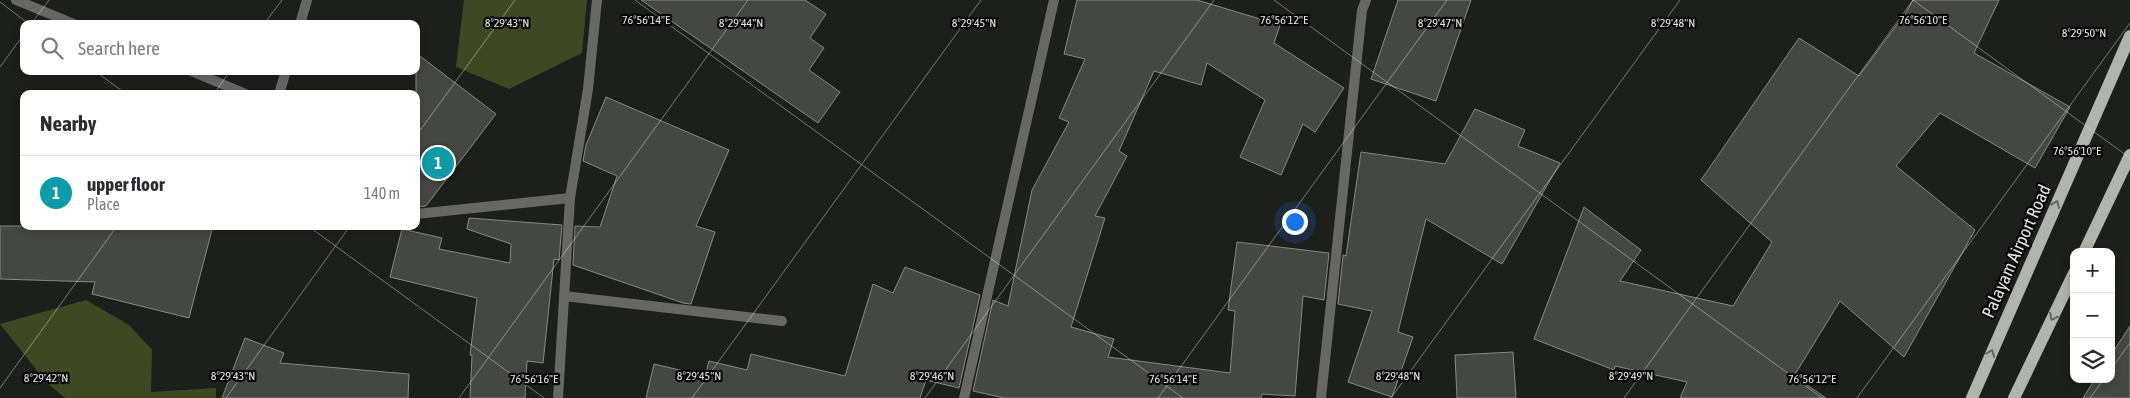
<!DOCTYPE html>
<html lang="en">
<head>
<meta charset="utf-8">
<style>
	body { margin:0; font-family:"Asap Condensed",sans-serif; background:#f7f7f7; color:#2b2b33 }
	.controls { position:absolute; right:15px; bottom:15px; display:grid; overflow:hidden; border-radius:10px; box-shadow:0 2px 8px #0003 }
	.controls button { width:45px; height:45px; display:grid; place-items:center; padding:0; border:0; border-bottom:1px solid #e1e1e2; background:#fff; color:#2b2b33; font:25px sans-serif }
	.you { position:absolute; left:1294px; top:221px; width:18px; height:18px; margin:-12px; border:4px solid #fff; border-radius:50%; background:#1a73e8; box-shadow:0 0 0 8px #1a73e833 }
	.badge { display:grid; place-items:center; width:32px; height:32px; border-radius:50%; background:#706288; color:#fff; font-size:16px; font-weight:700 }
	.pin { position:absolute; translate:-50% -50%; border:2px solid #fff; box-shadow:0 1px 5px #0006 }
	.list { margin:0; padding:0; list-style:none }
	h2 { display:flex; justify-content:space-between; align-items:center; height:65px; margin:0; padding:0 20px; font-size:21px }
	h2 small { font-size:16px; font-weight:400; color:#7c7c81 }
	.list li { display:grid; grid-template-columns:32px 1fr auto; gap:15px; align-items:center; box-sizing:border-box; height:75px; padding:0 20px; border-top:1px solid #e1e1e2 }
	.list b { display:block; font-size:19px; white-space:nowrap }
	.list p { margin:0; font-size:16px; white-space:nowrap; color:#7c7c81 }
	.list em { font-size:16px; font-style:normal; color:#7c7c81 }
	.icon { flex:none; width:28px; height:28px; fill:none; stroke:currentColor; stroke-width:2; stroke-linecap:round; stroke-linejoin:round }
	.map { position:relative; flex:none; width:2130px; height:398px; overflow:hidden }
	.search { position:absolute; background:#fff; box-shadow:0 2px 8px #0003; left:20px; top:20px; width:400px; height:55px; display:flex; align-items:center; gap:12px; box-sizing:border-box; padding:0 18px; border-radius:10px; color:#7c7c81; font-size:19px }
	.panel { position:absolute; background:#fff; box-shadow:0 2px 8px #0003; left:20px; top:90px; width:400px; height:140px; border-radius:10px }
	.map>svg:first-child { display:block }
	.green { fill:#3e4924 }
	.building { fill:#454742; stroke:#868882 }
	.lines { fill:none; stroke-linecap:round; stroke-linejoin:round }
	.street { stroke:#676865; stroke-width:10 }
	.primary { stroke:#b1b3ad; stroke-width:12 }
	.oneway { stroke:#656662 }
	.ticks { fill:none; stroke:#e3e4e1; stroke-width:1; stroke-opacity:0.45 }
	.labels { text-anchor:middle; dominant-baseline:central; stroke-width:4.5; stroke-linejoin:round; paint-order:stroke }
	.street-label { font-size:18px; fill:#e3e4e1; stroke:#080807 }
	.ticks-label { font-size:12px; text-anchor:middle; fill:#e3e4e1; stroke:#080807; stroke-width:4.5; stroke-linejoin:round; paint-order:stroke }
</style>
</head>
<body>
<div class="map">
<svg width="2130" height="398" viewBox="0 0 2130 398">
	<rect width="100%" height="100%" fill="#1d1f1a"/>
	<g class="green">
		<polygon points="464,0 587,0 582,53 509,89 456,67"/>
		<polygon points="86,300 129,325 152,350 151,392 216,388 216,398 65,398 46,382 0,324"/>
	</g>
	<g class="building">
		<polygon points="641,0 805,0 826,14 810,38 824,48 809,70 840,92 818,123"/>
		<polygon points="1077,0 1197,0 1280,25 1274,43 1344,88 1315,132 1303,124 1281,175 1240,157 1265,100 1207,63 1201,85 1154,71 1119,151 1127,156 1095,216 1105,218 1071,327 1114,339 1108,357 1230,373 1235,311 1228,310 1237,242 1329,253 1324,300 1303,296 1295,396 1262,394 1261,398 1004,398 973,391 993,300 1008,306 1032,190 1069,122 1059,118 1085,59 1064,54"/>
		<polygon points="1398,0 1471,0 1436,101 1371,79"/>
		<polygon points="1913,0 1999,0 1974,53 2070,107 2035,168 1940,113 1896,166 1975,230 1904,357 1840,301 1794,376 1826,398 1680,398 1687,382 1615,366 1614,370 1534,339 1584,207 1641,250 1620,281 1733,306 1772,242 1701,180 1799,38 1859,76 1907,11"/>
		<polygon points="416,53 496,114 426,206 416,207"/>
		<polygon points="606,97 729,150 696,226 715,232 691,304 683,303 573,265 575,226 600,227 617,176 583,161 586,145"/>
		<polygon points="1475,109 1525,130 1518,146 1560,163 1502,264 1426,219 1398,332 1413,337 1392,397 1348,382 1372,311 1338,304 1343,255 1346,256 1361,152 1445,164"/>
		<polygon points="469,218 562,225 559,260 554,259 543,363 527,361 525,398 470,398 472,355 470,355 477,298 390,277 402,229 442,238 439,249 510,263 511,244 467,229"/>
		<polygon points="0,226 213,226 189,318 92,294 95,282 0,279"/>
		<polygon points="905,267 980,295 959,388 926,380 920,398 646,398 654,364 705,376 709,361 747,370 751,354 845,376 873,284 893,293"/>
		<polygon points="2130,326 2130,398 2083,398 2095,379 2111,379 2111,355"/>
		<polygon points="245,338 284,353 280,363 409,374 408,398 222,398"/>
		<polygon points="1513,352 1516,398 1457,398 1455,355"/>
	</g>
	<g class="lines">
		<g class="street">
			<polyline points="16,0 74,24"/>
			<polyline points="300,24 307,0"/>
			<polyline points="191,71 246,94"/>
			<polyline points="279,94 286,71"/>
			<polyline points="416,214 570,198"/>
			<polyline points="564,296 782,321"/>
			<polyline points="558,398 570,198 588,89 597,0"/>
			<polyline points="964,398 1054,0"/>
			<polyline points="1321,398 1362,10 1366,0"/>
		</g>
		<g class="primary">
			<polyline points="2084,252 2130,155"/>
			<polyline points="1972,398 2130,36"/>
			<polyline points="2014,398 2074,273"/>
		</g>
	</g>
	<defs><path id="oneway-chevron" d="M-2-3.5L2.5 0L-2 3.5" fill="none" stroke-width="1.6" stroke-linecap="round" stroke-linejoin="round" transform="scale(1.25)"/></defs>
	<g class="oneway">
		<use href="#oneway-chevron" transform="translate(2056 204) rotate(-66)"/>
		<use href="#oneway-chevron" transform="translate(2053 317) rotate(116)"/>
		<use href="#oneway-chevron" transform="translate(1991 353) rotate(-67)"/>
	</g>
	<path class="ticks" d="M635,0l548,398M1274,0l548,398M1913,0l217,158M0,2l29,22M31,24l18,-24M264,24l18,-24M0,67l24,-33M95,71l31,23M214,94l16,-23M416,136l99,-136M308,226l236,172M2111,369l19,-26M0,388l117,-162M226,398l124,-172M459,398l289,-398M692,398l289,-398M925,398l289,-398M1158,398l289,-398M1391,398l289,-398M1624,398l289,-398M1857,398l273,-375M2090,398l14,-19"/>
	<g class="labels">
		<g class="street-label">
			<text transform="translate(2016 251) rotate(-66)">Palayam Airport Road</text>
		</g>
	</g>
	<g class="ticks-label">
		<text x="646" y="24">76°56'14"E</text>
		<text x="1284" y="24">76°56'12"E</text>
		<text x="1923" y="24">76°56'10"E</text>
		<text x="1440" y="27">8°29'47"N</text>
		<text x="1673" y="27">8°29'48"N</text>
		<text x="507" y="27">8°29'43"N</text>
		<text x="741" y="27">8°29'44"N</text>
		<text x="974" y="27">8°29'45"N</text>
		<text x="2084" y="37">8°29'50"N</text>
		<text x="2077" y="155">76°56'10"E</text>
		<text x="233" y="380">8°29'43"N</text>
		<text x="699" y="380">8°29'45"N</text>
		<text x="932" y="380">8°29'46"N</text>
		<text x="1398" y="380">8°29'48"N</text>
		<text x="1631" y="380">8°29'49"N</text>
		<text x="46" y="382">8°29'42"N</text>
		<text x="534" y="383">76°56'16"E</text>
		<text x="1173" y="383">76°56'14"E</text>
		<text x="1812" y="383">76°56'12"E</text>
	</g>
</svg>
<div class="controls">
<button>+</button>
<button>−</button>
<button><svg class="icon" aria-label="layers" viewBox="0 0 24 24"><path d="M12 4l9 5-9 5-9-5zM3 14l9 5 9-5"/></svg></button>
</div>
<div class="you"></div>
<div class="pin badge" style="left:438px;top:163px;background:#0f9aa8">1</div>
<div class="search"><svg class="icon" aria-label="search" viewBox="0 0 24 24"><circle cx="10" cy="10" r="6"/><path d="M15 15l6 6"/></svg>Search here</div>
<section class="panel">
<h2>Nearby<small></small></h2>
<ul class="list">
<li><span class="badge" style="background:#0f9aa8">1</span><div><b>upper floor</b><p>Place</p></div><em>140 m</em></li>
</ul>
</section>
</div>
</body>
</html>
